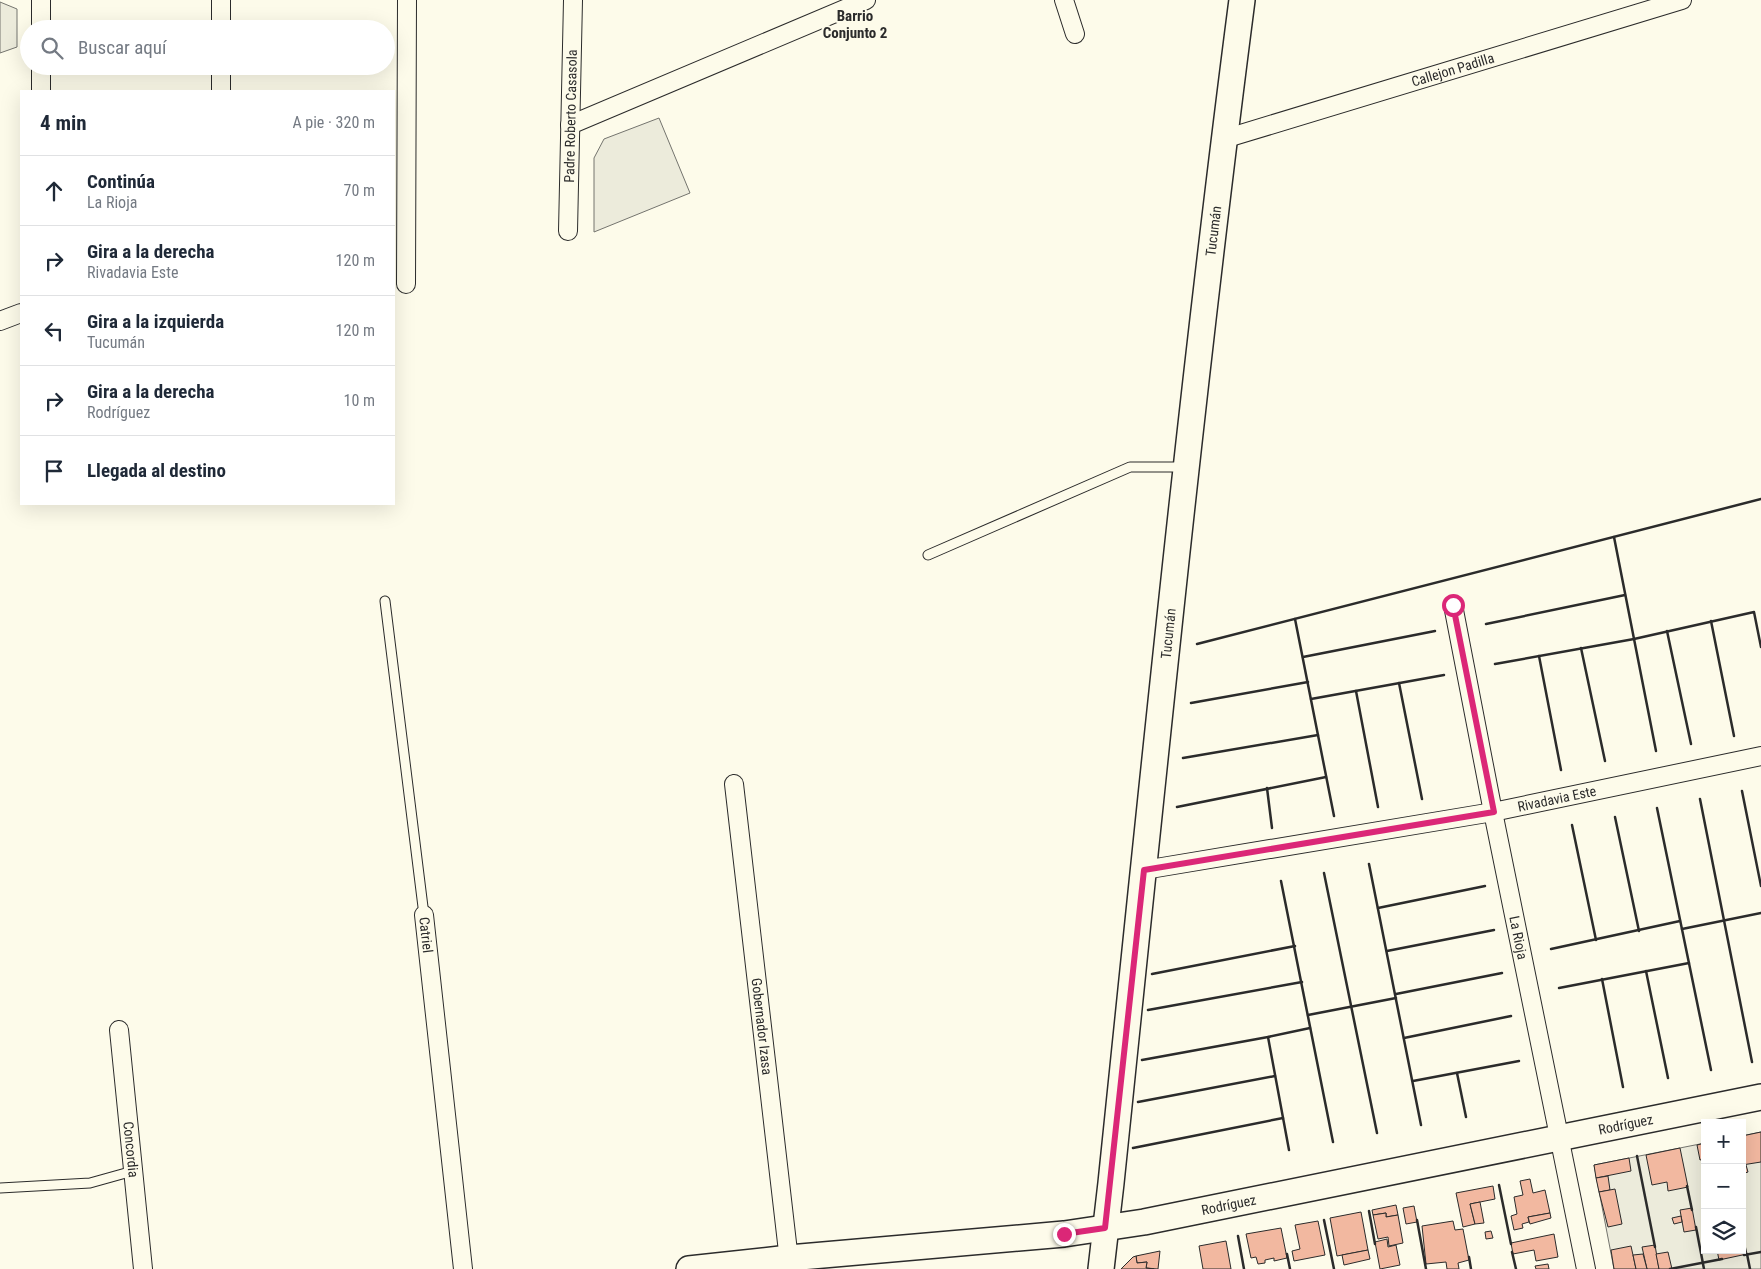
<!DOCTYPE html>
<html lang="es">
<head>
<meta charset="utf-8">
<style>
	body { margin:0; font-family:"Roboto Condensed",sans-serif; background:#f6f6f7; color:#1f2937 }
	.controls { position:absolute; right:15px; bottom:15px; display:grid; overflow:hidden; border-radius:0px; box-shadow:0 5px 20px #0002 }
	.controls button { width:45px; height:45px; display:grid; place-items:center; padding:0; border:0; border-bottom:1px solid #e0e1e3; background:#fff; color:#1f2937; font:25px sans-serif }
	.stop { position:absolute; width:15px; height:15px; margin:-11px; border:4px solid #db2777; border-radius:50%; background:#fff }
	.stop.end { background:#db2777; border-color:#fff; box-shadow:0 1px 5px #0008 }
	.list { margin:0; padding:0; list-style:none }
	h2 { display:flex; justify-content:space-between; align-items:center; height:65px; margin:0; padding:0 20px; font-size:21px }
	h2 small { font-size:16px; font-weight:400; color:#747a83 }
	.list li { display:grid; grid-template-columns:32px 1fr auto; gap:15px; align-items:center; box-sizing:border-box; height:70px; padding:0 20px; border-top:1px solid #e0e1e3 }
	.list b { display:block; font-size:19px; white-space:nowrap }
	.list p { margin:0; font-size:16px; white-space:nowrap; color:#747a83 }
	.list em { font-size:16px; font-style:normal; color:#747a83 }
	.icon { flex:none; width:28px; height:28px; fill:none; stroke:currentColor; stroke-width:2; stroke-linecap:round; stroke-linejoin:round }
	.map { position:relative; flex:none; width:1761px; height:1269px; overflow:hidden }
	.search { position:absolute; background:#fff; box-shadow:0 5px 20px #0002; left:20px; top:20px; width:375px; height:55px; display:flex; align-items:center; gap:12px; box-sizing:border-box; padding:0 18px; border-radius:28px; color:#747a83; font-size:19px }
	.panel { position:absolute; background:#fff; box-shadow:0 5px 20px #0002; left:20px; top:90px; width:375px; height:415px; border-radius:0px }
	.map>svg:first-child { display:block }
	.green { fill:#ecebdb; stroke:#74746e }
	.building { fill:#f2b8a0; stroke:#2b2b2b }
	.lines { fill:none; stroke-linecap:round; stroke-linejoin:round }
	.lane-casing { stroke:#2b2b2b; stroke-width:11 }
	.street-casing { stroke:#2b2b2b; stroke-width:20 }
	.secondary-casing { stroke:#2b2b2b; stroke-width:28 }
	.lane { stroke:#fdfbea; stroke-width:9 }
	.street { stroke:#fdfbea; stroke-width:18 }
	.secondary { stroke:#fdfbea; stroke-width:25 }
	.wall { stroke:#2b2b2b; stroke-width:2.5 }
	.route { stroke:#db2777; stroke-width:6 }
	.labels { text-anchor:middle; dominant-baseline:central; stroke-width:4; stroke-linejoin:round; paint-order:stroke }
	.street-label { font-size:14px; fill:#2b2b2b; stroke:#fdfbea }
	.neighbourhood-label { font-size:15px; font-weight:bold; fill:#2b2b2b; stroke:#fdfbea }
</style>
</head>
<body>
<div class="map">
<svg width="1761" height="1269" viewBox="0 0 1761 1269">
	<rect width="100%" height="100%" fill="#fdfbea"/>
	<g class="green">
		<polygon points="0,2 17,9 17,47 0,53"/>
		<polygon points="659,118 690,193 594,232 594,158 604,139"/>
		<polygon points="1761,1132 1761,1269 1614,1269 1594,1165 1705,1143 1705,1250 1742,1250 1742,1136"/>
	</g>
	<g class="building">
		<polygon points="1761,1132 1761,1162 1742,1165 1742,1136"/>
		<polygon points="1705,1143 1705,1159 1700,1160 1697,1145"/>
		<polygon points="1680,1148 1688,1187 1668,1191 1667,1182 1652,1185 1646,1155"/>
		<polygon points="1629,1158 1631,1171 1596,1178 1594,1165"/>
		<polygon points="1742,1165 1746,1165 1748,1172 1742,1174"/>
		<polygon points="1608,1176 1610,1190 1599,1192 1596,1178"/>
		<polygon points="1530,1179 1533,1193 1545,1190 1550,1213 1528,1217 1529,1222 1522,1224 1523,1228 1514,1230 1511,1216 1517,1214 1514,1197 1523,1195 1520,1181"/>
		<polygon points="1493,1186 1495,1199 1470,1204 1475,1224 1463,1227 1456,1193"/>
		<polygon points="1615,1189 1622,1224 1608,1227 1599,1192"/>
		<polygon points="1480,1202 1484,1223 1475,1224 1470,1204"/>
		<polygon points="1396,1205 1398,1215 1386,1217 1386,1213 1373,1215 1372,1210"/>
		<polygon points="1414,1206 1417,1222 1406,1224 1403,1208"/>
		<polygon points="1692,1208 1696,1230 1684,1232 1680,1210"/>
		<polygon points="1361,1212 1368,1250 1337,1256 1330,1218"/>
		<polygon points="1386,1213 1386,1217 1398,1215 1403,1243 1389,1246 1388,1237 1378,1239 1373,1215"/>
		<polygon points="1550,1213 1551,1218 1530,1224 1528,1217"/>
		<polygon points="1681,1216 1682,1222 1674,1224 1672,1218"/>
		<polygon points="1318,1221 1325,1255 1294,1261 1292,1251 1300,1249 1295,1225"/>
		<polygon points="1453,1221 1455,1230 1463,1229 1469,1260 1458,1263 1459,1269 1447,1269 1446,1262 1426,1264 1422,1226"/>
		<polygon points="1281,1228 1287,1258 1274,1261 1274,1258 1265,1260 1265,1263 1258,1264 1256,1257 1251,1258 1246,1234"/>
		<polygon points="1491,1231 1493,1238 1486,1239 1485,1232"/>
		<polygon points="1742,1231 1747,1254 1719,1260 1717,1250 1742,1250"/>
		<polygon points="1554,1234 1558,1257 1536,1261 1534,1250 1513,1254 1511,1243"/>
		<polygon points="1387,1239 1388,1247 1396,1245 1400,1265 1380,1269 1375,1242"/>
		<polygon points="1226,1241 1231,1269 1203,1269 1199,1246"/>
		<polygon points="1655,1245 1659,1269 1647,1269 1642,1247"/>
		<polygon points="1631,1246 1636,1269 1614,1269 1611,1250"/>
		<polygon points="1368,1250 1370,1259 1344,1265 1342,1255"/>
		<polygon points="1160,1251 1158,1269 1146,1268 1147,1262 1137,1263 1136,1256"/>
		<polygon points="1668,1252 1672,1269 1659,1269 1656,1254"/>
		<polygon points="1643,1254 1647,1269 1636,1269 1633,1255"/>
		<polygon points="1136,1256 1137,1263 1147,1262 1146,1268 1154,1269 1121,1269 1133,1257"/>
		<polygon points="1548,1264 1549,1269 1536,1269 1535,1266"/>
	</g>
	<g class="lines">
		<defs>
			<g id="lane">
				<polyline points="928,555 1130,467 1185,467"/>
				<polyline points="385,601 424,915"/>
				<polyline points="0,1188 90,1183 133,1171"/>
			</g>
			<g id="street">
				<polyline points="221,0 221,29"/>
				<polyline points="1064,0 1075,34"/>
				<polyline points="41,29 41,0"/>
				<polyline points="221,66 221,91"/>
				<polyline points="41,91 41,66"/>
				<polyline points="570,125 866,0"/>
				<path id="s1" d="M1224,139l458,-139"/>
				<path id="s2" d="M568,231l5,-231"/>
				<polyline points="406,284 407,0"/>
				<polyline points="0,321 21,313"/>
				<path id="s3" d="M1453,605l40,207 93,457"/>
				<path id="s4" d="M734,784l56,485"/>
				<path id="s5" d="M1144,870l349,-58 268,-56"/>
				<path id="s6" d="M424,915l39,354"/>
				<path id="s7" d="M119,1030l24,239"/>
			</g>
			<g id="secondary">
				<path id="s8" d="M689,1269l100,-11 275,-24 80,-12 617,-125"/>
				<path id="s9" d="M1101,1269l10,-86c41,-395 80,-790 131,-1183"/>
			</g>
		</defs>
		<use href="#lane" class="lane-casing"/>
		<use href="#street" class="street-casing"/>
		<use href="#secondary" class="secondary-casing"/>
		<use href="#lane" class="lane"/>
		<use href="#street" class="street"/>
		<use href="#secondary" class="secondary"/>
		<g class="wall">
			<polyline points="1614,537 1656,751"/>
			<polyline points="1295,619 1334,816"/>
			<polyline points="1711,621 1734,736"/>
			<polyline points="1486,624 1625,595"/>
			<polyline points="1667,631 1691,744"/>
			<polyline points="1197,644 1761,499"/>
			<polyline points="1581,648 1605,761"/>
			<polyline points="1539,656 1561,770"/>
			<polyline points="1303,657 1435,631"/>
			<polyline points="1495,664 1634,639 1754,612 1761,647"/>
			<polyline points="1399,683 1422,799"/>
			<polyline points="1356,691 1378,807"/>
			<polyline points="1311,699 1444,675"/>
			<polyline points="1191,703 1308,682"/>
			<polyline points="1183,758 1318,735"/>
			<polyline points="1267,788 1272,828"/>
			<polyline points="1742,791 1761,886"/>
			<polyline points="1700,799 1752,1062"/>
			<polyline points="1177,807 1326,777"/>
			<polyline points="1657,808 1711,1070"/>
			<polyline points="1615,817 1639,931"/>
			<polyline points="1572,825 1596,940"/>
			<polyline points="1369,864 1421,1125"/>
			<polyline points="1324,873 1377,1133"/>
			<polyline points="1281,881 1333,1142"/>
			<polyline points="1378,908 1485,886"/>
			<polyline points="1682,929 1761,913"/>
			<polyline points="1551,949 1680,921"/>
			<polyline points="1387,951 1494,930"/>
			<polyline points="1646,971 1668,1078"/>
			<polyline points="1152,974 1295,946"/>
			<polyline points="1602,979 1623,1087"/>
			<polyline points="1559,988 1689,963"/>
			<polyline points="1396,994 1502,973"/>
			<polyline points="1148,1010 1302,982"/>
			<polyline points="1308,1015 1396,998"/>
			<polyline points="1268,1037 1289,1150"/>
			<polyline points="1404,1038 1511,1016"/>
			<polyline points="1142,1060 1268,1037 1310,1028"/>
			<polyline points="1457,1073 1466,1117"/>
			<polyline points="1413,1081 1519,1061"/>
			<polyline points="1138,1102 1275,1076"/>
			<polyline points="1133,1148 1283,1118"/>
			<polyline points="1637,1156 1655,1247"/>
			<polyline points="1499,1185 1511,1244"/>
			<polyline points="1687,1186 1692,1210"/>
			<polyline points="1369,1211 1375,1244"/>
			<polyline points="1324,1220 1334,1269"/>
			<polyline points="1417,1220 1426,1269"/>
			<polyline points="1696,1227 1704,1269"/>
			<polyline points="1238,1236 1244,1269"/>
			<polyline points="1512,1252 1516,1269"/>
			<polyline points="1287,1254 1290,1269"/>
			<polyline points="1747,1254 1750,1269"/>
			<polyline points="1744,1255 1761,1252"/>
			<polyline points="1469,1257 1471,1269"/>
			<polyline points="1670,1269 1722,1259"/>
		</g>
	</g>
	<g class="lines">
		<polyline class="route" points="1064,1234 1105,1228 1144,870 1494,812 1453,605"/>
	</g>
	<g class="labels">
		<g class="street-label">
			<text stroke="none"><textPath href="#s1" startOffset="239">Callejon Padilla</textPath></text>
			<text stroke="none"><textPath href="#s2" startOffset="115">Padre Roberto Casasola</textPath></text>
			<text stroke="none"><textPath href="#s9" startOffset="1044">Tucumán</textPath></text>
			<text stroke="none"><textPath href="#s9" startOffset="639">Tucumán</textPath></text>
			<text stroke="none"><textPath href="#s5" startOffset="419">Rivadavia Este</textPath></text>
			<text stroke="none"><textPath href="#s6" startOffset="20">Catriel</textPath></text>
			<text stroke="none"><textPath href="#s3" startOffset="339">La Rioja</textPath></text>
			<text stroke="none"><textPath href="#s4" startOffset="244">Gobernador Izasa</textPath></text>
			<text stroke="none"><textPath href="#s8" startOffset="949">Rodríguez</textPath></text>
			<text stroke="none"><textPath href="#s7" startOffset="120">Concordia</textPath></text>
			<text stroke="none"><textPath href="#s8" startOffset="544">Rodríguez</textPath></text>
		</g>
		<g class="neighbourhood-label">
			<text x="855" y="16">Barrio<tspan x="855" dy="17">Conjunto 2</tspan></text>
		</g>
	</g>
</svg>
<div class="controls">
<button>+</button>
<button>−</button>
<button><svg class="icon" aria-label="layers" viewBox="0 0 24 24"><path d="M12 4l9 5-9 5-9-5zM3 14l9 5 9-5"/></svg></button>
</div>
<div class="stop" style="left:1453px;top:605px"></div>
<div class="stop end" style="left:1064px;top:1234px"></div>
<div class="search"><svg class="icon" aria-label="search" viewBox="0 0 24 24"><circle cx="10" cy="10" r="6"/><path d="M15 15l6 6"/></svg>Buscar aquí</div>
<section class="panel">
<h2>4 min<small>A pie · 320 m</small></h2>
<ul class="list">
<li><svg class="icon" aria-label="ahead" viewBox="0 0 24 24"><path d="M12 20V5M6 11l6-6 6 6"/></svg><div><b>Continúa</b><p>La Rioja</p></div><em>70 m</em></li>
<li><svg class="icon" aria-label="right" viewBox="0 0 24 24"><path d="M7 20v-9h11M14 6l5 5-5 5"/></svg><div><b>Gira a la derecha</b><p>Rivadavia Este</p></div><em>120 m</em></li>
<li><svg class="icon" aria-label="left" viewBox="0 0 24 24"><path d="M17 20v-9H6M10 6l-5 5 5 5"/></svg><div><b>Gira a la izquierda</b><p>Tucumán</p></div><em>120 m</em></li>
<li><svg class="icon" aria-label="right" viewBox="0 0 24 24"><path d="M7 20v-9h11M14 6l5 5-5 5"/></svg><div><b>Gira a la derecha</b><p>Rodríguez</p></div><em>10 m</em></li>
<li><svg class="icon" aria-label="arrive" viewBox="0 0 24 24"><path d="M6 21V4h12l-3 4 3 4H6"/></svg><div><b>Llegada al destino</b></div></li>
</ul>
</section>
</div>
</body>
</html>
